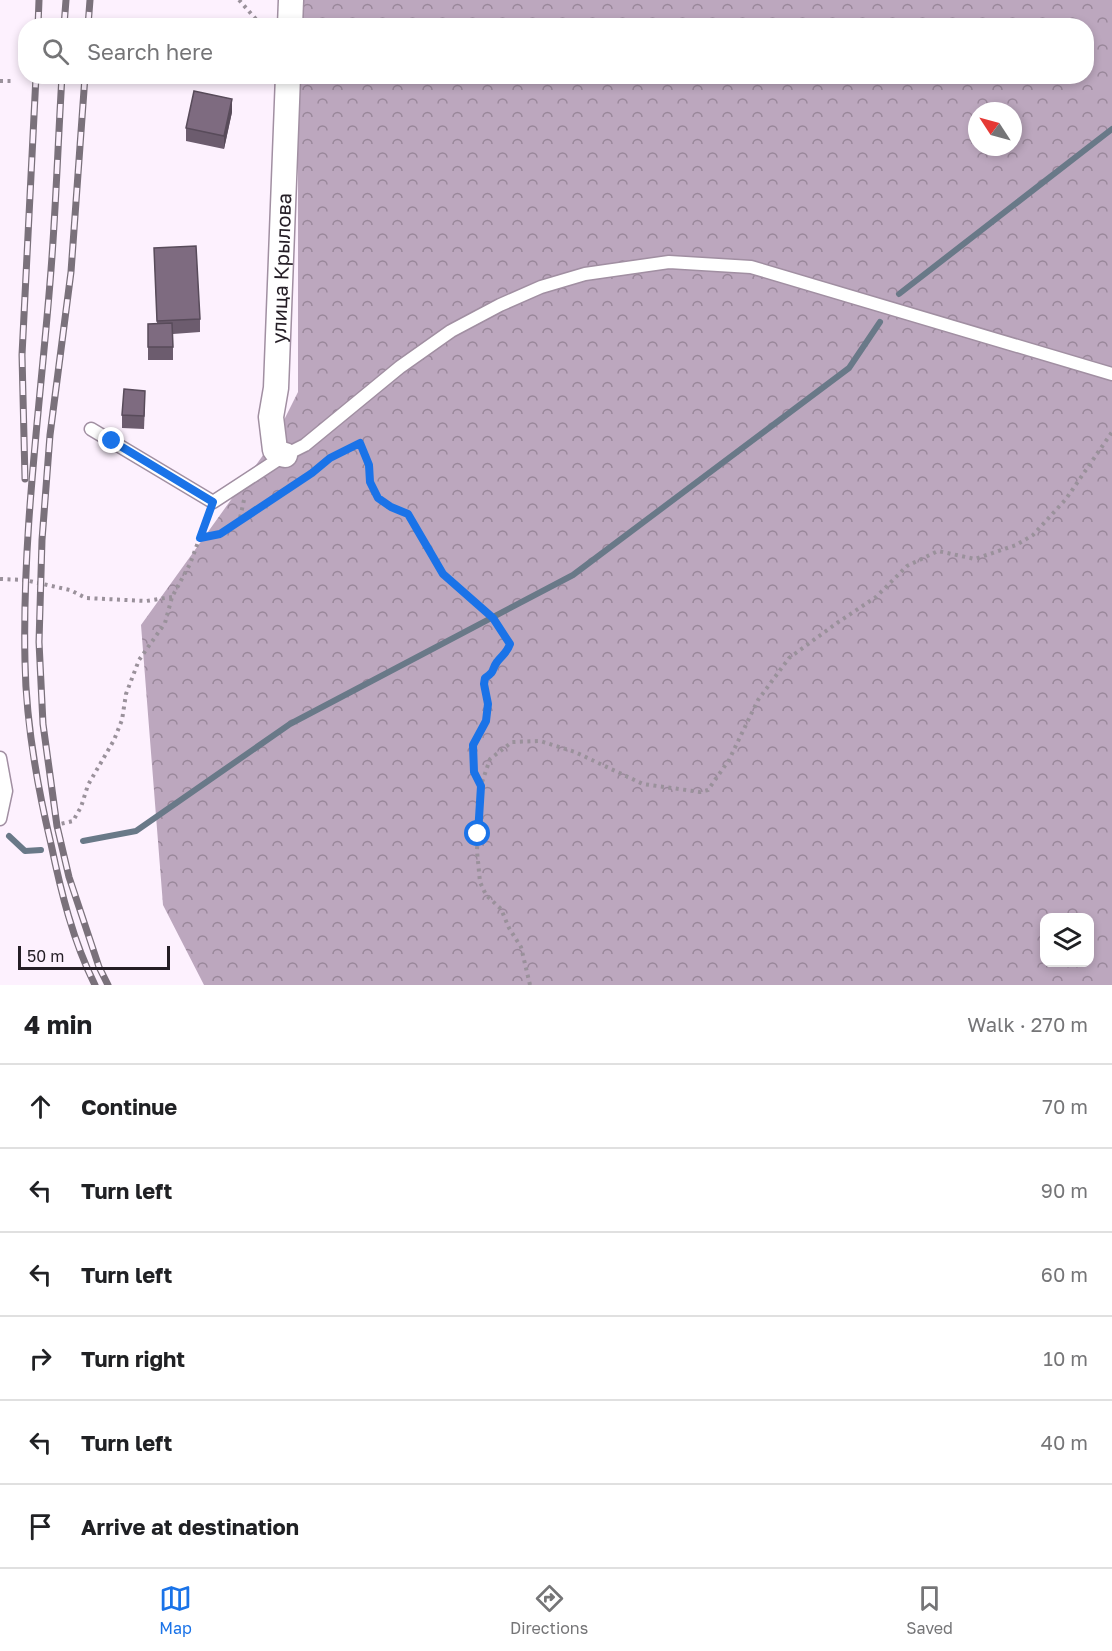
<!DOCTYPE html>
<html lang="en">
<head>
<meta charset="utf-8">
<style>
	body { margin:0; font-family:"Golos Text",sans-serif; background:#f6f6f6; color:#202124 }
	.controls { position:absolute; right:18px; bottom:18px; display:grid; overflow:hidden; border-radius:12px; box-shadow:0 3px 9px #0003 }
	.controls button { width:54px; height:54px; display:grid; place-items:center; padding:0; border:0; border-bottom:2px solid #e0e0e0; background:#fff; color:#202124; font:30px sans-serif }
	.compass { position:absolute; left:968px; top:102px; width:54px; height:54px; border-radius:50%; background:#fff; box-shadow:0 3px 9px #0003; rotate:306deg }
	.scale { position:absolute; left:18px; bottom:15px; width:152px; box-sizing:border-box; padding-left:6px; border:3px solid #241d25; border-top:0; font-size:16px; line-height:21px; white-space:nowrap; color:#241d25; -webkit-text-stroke:4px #fdf1fe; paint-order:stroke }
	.stop { position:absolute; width:18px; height:18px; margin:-14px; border:4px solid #1a73e8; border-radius:50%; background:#fff }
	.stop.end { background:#1a73e8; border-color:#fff; box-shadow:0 2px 6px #0008 }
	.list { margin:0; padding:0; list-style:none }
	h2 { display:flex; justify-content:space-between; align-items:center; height:78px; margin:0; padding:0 24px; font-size:26px }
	h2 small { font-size:20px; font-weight:400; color:#757577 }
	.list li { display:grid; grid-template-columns:39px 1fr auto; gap:18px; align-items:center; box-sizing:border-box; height:84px; padding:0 24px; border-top:2px solid #e0e0e0 }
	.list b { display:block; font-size:22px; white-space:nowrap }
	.list em { font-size:20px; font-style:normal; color:#757577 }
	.icon { flex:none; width:33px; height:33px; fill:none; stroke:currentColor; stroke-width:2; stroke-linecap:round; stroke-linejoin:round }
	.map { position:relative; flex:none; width:1112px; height:985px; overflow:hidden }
	.search { position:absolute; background:#fff; box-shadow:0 3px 9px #0003; left:18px; right:18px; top:18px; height:66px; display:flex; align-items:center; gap:15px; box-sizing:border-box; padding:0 21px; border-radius:24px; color:#757577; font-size:22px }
	.sheet { height:582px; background:#fff }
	nav { display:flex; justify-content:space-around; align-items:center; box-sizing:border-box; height:84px; border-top:2px solid #e0e0e0; background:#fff; font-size:16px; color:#757577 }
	nav a { display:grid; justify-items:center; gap:3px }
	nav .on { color:#1a73e8 }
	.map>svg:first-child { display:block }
	.forest { fill:url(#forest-crowns); fill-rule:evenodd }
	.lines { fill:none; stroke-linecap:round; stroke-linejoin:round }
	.stream { stroke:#697988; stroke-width:6 }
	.service-casing { stroke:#a18fa2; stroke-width:15 }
	.minor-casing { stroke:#a18fa2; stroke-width:27 }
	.path { stroke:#9a919b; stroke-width:4; stroke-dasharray:3 4.5; stroke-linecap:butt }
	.service { stroke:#fff; stroke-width:12 }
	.minor { stroke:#fff; stroke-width:24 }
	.rail-casing { stroke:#7a717b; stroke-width:7 }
	.rail { stroke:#fdf1fe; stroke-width:4.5; stroke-dasharray:14; stroke-linecap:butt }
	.wall { fill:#6c5c6e }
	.shaded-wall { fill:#584b5a }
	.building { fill:#7e6b80; stroke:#584b5a; stroke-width:1.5 }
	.route { stroke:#1a73e8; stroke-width:8 }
	.labels { text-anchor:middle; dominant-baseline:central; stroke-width:4.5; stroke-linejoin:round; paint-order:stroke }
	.street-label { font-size:20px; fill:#241d25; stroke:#fdf1fe }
</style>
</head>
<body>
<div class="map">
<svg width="1112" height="985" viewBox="0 0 1112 985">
	<defs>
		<pattern id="forest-crowns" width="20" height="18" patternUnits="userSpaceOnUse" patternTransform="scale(1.5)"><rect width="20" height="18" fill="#bca7be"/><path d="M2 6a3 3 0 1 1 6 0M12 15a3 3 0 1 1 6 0" fill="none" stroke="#99879a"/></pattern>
	</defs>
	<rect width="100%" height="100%" fill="#fdf1fe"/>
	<path class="forest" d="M298,0h814v985h-908l-41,-80 -22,-280 133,-185 24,-48v-315l788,-1v-50h-788zM977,111h36v36h-36zM1044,918h46v45h-46z"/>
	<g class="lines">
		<g class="stream">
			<polyline points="899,294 1112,129"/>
			<polyline points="9,836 25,851 41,850"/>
			<polyline points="83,841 136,831 290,724 573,575 849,368 880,322"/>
		</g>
		<defs>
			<g id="service">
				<polyline points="91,429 213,502 285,455 305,445 400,367 451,331 500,305 541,287 585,274 669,262 751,267 1112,374"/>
				<polyline points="0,758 6,791 0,819"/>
			</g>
			<g id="minor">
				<polyline points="290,26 291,0"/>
				<path id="s1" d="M285,455l-7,-2 -3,-3 -4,-33 5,-29 12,-312"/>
			</g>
		</defs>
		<use href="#service" class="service-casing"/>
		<use href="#minor" class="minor-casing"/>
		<g class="path">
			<polyline points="239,0 262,26"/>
			<polyline points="0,81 12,81"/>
			<path d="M244,500l-4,18 1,3 89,-63 30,-15 9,22 1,17 8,16 13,9 17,7 35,60 50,44 17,26c-3,9 -8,11 -13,18 -6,8 -1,9 -12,16 -2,14 6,28 2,42 -2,4 -6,8 -8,12 -9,17 -7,36 2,53"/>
			<polyline points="200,538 220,534 241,521"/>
			<polyline points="0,579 25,580 70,590 86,598 146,601 172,597"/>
			<polyline points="47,827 73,821 81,807 88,785 114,740 122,720 126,694 139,660 165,623 172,597 190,564 208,515"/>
			<polyline points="530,985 521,947 509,928 501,909 486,895 480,882 477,851 479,801 481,785 490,759 512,742 540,741 575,752 643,784 700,792 708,790 729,760 758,700 789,658 837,623 876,597 907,566 938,551 975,559 1016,545 1033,535 1066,499 1112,432"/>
		</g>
		<use href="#service" class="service"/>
		<use href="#minor" class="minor"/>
		<defs>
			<g id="rail">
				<polyline points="38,26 39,0"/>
				<polyline points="64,26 66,0"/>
				<polyline points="88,26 90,0"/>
				<path d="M62,76c-4,65 -6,130 -11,194 -10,131 -29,261 -26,392 1,61 12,123 26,182 10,48 22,97 44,141"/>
				<polyline points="85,76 71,272 50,435 42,540 39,642 43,724 57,826 69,877 99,967 108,985"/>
				<polyline points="25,479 22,355 36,76"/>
			</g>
		</defs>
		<use href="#rail" class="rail-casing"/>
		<use href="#rail" class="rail"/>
	</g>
	<g class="wall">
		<polygon points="232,112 224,149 186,141 186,128"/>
		<polygon points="154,248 200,319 200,332 173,334 173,360 148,360 148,324 157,324"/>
		<polygon points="145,404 144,429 122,428 122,415"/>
	</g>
	<polygon class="shaded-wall" points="232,99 232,112 224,149 224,136"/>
	<g class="building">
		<polygon points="194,91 232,99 224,136 186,128"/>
		<polygon points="196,246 200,319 157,321 154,248"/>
		<polygon points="172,323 173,347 148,347 148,324"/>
		<polygon points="124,389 145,391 144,416 122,415"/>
	</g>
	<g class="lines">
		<path class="route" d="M112,441l101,61 -13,36 20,-4 92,-61 18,-15 30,-15 9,22 1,17 8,16 13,9 17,7 35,60 50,44 17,26c-3,9 -8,11 -13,18 -6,8 -1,9 -12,16l-1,6 4,20 -2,17 -13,24 1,27 7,14 -3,48"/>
	</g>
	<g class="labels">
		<g class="street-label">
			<text stroke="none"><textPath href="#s1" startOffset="194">улица Крылова</textPath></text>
		</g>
	</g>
</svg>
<div class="controls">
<button><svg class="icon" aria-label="layers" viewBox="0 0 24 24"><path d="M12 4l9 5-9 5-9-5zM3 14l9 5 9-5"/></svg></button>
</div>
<svg class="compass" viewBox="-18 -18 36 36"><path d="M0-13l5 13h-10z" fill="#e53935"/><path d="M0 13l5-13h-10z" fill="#757577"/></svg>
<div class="scale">50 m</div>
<div class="stop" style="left:478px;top:834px"></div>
<div class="stop end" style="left:112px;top:441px"></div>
<div class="search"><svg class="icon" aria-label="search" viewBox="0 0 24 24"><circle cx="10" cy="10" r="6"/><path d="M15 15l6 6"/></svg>Search here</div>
</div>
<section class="sheet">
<h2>4 min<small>Walk · 270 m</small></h2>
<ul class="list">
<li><svg class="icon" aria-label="ahead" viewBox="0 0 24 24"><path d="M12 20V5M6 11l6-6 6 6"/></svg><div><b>Continue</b></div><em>70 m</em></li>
<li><svg class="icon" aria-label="left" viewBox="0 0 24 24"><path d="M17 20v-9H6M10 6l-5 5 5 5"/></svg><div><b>Turn left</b></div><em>90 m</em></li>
<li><svg class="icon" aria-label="left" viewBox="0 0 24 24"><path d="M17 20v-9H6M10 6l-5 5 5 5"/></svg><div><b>Turn left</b></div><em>60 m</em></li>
<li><svg class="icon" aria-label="right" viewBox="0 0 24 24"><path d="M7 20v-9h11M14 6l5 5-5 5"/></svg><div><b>Turn right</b></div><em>10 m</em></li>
<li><svg class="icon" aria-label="left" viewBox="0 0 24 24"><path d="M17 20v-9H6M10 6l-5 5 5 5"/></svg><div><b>Turn left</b></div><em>40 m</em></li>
<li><svg class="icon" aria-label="arrive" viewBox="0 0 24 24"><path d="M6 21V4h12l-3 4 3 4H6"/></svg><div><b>Arrive at destination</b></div></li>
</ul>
</section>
<nav>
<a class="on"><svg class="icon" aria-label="map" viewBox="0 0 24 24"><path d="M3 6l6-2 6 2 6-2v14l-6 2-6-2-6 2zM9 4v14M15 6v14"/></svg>Map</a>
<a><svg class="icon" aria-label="directions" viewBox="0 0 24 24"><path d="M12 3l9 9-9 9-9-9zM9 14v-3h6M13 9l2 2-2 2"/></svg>Directions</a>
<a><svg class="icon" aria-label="saved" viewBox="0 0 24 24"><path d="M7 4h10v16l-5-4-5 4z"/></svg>Saved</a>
</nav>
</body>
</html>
